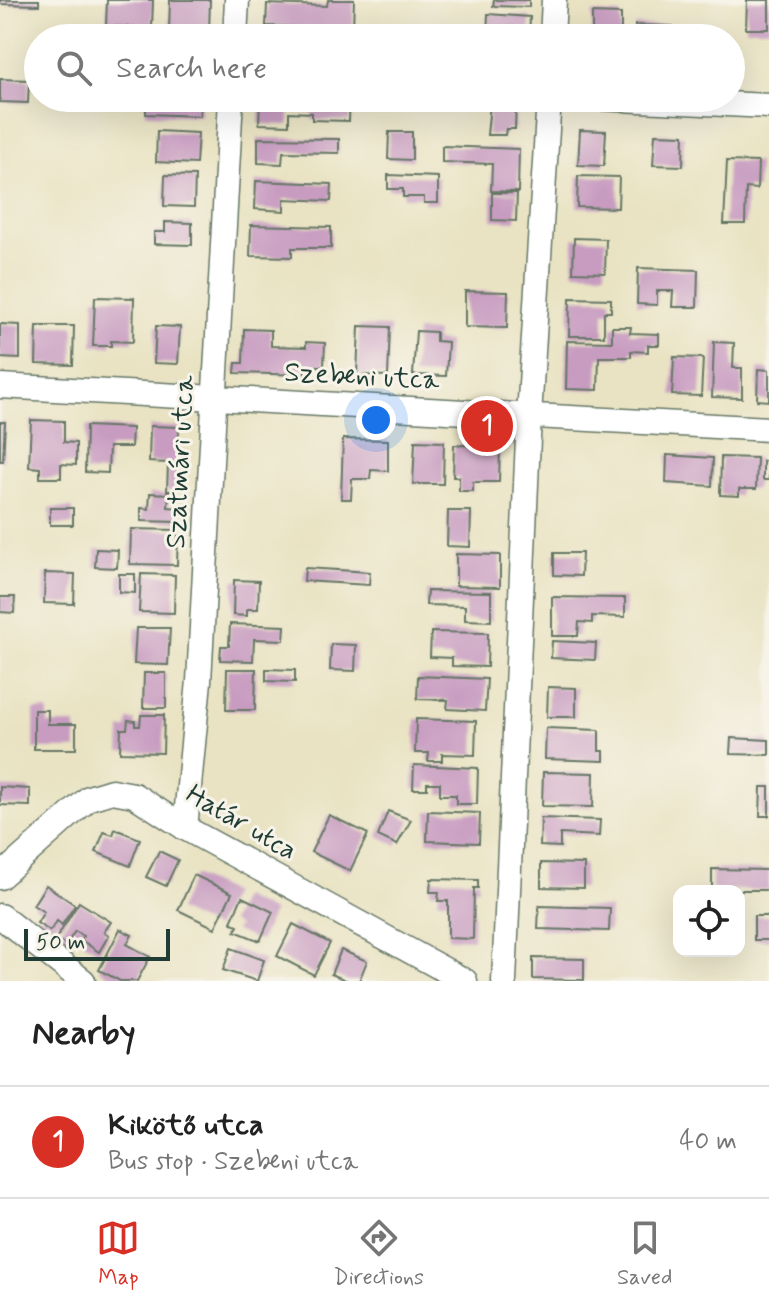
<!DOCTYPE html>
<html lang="en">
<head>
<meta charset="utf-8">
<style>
	body { margin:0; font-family:Mynerve,sans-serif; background:#f6f6f6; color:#222 }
	.controls { position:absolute; right:24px; bottom:24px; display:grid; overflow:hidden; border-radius:16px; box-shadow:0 8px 32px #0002 }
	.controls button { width:72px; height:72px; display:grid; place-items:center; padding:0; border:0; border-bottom:2px solid #e0e0e0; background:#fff; color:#222; font:40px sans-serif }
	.scale { position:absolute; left:24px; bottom:20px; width:146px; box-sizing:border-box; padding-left:8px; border:4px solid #1f3d34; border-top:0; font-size:22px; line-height:28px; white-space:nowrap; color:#1f3d34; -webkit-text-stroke:6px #f7f3e8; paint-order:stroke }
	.you { position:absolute; left:376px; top:420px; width:28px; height:28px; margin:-20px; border:6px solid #fff; border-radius:50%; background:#1a73e8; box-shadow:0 0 0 12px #1a73e833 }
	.badge { display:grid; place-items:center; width:52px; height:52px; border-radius:50%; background:#d93025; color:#fff; font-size:26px; font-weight:700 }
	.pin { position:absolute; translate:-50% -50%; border:4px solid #fff; box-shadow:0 2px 8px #0006 }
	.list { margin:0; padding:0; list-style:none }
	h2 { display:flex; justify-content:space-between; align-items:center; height:104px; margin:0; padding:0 32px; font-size:34px }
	h2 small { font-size:26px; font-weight:400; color:#767676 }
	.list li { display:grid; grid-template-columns:52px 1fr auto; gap:24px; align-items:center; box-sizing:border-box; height:112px; padding:0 32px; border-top:2px solid #e0e0e0 }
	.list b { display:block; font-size:30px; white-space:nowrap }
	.list p { margin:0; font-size:26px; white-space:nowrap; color:#767676 }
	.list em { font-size:26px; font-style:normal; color:#767676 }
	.icon { flex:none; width:44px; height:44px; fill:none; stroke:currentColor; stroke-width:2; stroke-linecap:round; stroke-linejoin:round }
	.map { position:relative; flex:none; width:769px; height:981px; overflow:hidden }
	.search { position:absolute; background:#fff; box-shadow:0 8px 32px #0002; left:24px; right:24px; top:24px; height:88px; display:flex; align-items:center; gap:20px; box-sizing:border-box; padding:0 28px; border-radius:44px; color:#767676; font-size:30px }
	.sheet { height:216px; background:#fff }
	nav { display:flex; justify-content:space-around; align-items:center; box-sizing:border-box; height:112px; border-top:2px solid #e0e0e0; background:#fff; font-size:22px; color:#767676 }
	nav a { display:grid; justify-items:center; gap:4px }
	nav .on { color:#d93025 }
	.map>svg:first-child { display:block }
	.building { fill:#c89cc1 }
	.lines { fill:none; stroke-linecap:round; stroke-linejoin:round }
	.minor-casing { stroke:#676; stroke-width:27 }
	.minor { stroke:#fff; stroke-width:24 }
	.labels { text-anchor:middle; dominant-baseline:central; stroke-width:6; stroke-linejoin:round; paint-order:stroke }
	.street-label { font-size:28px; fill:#1f3d34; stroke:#f7f3e8 }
</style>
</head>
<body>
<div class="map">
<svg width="769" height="981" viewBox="0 0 769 981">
	<rect width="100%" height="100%" fill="#f7f3e8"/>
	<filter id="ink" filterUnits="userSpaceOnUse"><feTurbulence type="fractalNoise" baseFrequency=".0125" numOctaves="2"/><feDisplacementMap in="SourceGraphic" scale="16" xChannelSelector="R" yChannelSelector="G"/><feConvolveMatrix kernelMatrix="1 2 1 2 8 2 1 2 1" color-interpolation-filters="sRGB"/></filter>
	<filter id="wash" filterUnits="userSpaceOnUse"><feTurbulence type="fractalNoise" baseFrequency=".006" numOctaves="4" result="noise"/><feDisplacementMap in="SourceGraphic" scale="32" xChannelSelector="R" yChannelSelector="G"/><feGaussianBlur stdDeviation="1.8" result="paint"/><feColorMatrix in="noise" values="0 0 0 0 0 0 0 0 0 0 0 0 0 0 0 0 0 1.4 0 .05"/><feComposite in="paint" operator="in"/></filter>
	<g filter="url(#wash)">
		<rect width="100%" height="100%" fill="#e9e3c3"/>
		<g id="blocks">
			<g class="building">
				<polygon points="0,0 39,0 39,5 0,4"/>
				<polygon points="107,0 153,0 152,28 106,26"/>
				<polygon points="170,0 210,0 209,32 169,30"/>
				<polygon points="328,0 354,0 353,29 266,26 267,4 327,6"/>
				<polygon points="494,0 529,0 529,7 493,6"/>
				<polygon points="747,0 769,0 769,29 746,29"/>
				<polygon points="592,13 621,14 621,38 592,38"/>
				<polygon points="488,14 530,17 529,38 477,38 477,33 487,34"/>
				<polygon points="635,25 673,26 672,38 635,38"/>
				<polygon points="689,33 726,35 726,38 689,38"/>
				<polygon points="0,79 29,80 28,103 0,102"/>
				<polygon points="115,98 201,98 200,116 146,114 146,104 115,103"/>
				<polygon points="260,98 350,98 349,121 312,120 312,113 289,112 289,125 259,124"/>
				<polygon points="490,104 516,105 515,129 506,129 505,135 487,135"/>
				<polygon points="580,130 606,131 604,166 578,165"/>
				<polygon points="157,131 198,133 196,164 156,162"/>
				<polygon points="389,132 412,132 412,160 388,159"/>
				<polygon points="655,134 684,135 683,166 653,165"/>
				<polygon points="258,138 339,139 339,153 283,152 282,164 258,163"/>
				<polygon points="442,146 519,149 518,192 491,191 492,164 442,162"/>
				<polygon points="727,161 758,162 757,189 746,188 745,224 724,224"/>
				<polygon points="165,175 195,176 194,207 164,206"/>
				<polygon points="388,175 438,177 438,203 424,203 424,197 403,197 403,189 388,189"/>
				<polygon points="578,176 619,177 618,208 577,207"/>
				<polygon points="256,181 332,184 331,201 284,199 284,211 255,209"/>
				<polygon points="492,193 517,193 516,221 492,220"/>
				<polygon points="165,222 192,223 192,245 154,244 154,232 165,232"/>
				<polygon points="251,225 331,227 331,248 292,248 292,257 250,256"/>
				<polygon points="574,238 606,239 605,273 573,272"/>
				<polygon points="638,268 698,270 697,307 672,307 673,291 657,291 657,305 637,304"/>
				<polygon points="465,291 508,292 507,328 465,327"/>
				<polygon points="95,297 134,298 133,342 111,341 111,346 93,346"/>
				<polygon points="570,298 611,299 611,312 604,312 604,336 569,336"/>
				<polygon points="0,324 20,325 20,359 0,358"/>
				<polygon points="37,326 74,326 73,365 36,364"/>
				<polygon points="156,326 180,327 178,364 154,363"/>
				<polygon points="359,326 390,327 388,376 357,375"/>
				<polygon points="612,327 631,327 630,333 659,334 659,345 648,345 648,352 631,351 631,357 599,357 598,390 566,389 567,341 612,342"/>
				<polygon points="244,329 271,330 271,346 306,347 306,342 325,343 324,366 305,366 305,375 235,373 236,363 243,363"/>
				<polygon points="416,331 436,332 436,341 448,342 446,376 413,375"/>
				<polygon points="714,342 734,343 733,368 742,368 742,398 712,397"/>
				<polygon points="674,357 703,358 701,396 672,395"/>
				<polygon points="758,369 769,370 769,401 757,400"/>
				<polygon points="31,420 64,421 64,442 76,443 76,465 61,464 61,478 40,478 40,468 29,467"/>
				<polygon points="0,422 5,422 3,461 0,461"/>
				<polygon points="86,426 132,428 131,447 109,447 108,473 85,472"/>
				<polygon points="150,426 179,427 177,491 167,491 168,463 149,462"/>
				<polygon points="343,439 388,440 388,471 371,470 370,479 352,479 351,499 341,499"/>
				<polygon points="415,441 444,442 443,484 413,484"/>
				<polygon points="454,445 500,446 499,482 473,482 473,491 459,491 459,477 453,477"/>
				<polygon points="667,455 713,458 712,486 666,483"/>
				<polygon points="721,457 757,458 756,489 739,489 739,496 720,495"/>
				<rect x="763" y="461" width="6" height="19"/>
				<polygon points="150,493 169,494 168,507 180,508 179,522 141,521 141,508 149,509"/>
				<rect x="50" y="508" width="23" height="17"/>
				<polygon points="448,511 471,511 470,547 447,546"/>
				<polygon points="131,529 178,530 177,565 130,564"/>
				<polygon points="96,549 118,550 117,568 95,567"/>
				<polygon points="554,553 582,553 581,576 554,575"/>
				<polygon points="456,554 500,555 500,587 456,586"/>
				<polygon points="305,568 370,572 369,585 304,581"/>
				<polygon points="45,573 75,574 74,604 44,603"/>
				<polygon points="119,574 135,574 135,593 119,592"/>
				<polygon points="141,574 175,575 174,613 139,612"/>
				<polygon points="234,580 259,581 258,609 247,609 247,616 233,615"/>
				<polygon points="427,591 491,592 491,621 465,620 465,606 426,605"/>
				<polygon points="0,597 15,597 14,613 0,612"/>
				<polygon points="552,597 625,598 625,617 592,616 592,623 579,622 578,636 552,636"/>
				<polygon points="230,624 285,626 284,640 254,639 253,661 220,660 221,646 229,646"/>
				<polygon points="136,628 170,628 168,665 134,664"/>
				<polygon points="431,632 488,633 487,667 452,666 452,658 430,657"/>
				<polygon points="552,641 596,643 595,660 551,658"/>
				<polygon points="331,644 356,645 355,671 330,670"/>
				<polygon points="227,669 256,669 255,710 226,710"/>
				<polygon points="266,669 295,670 295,682 266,681"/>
				<polygon points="144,673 166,673 166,708 143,708"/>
				<polygon points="418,676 487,679 485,711 447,709 448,700 417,699"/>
				<polygon points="548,687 576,688 576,717 547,717"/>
				<polygon points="34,710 48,710 48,724 76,724 76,749 34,749"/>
				<polygon points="141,715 164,715 163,753 120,752 121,729 127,729 128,720 135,721 135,726 140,726"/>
				<polygon points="416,719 476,721 475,755 442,754 442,761 428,761 429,753 415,753"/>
				<polygon points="546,728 599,730 599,751 604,751 604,761 545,759"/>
				<polygon points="731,738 769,740 769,755 730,754"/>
				<polygon points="414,765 478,768 477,804 456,804 456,795 440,795 440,783 427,783 427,789 413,789"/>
				<polygon points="543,772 594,773 593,807 542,806"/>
				<polygon points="0,787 30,789 30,806 0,805"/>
				<polygon points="761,787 769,787 769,816 760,816"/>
				<polygon points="388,811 411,820 397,845 378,836"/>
				<polygon points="428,811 480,813 479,843 427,841"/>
				<polygon points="329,815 368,834 350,871 311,852"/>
				<polygon points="541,818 600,820 599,836 560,834 560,847 540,846"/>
				<polygon points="115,829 140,839 130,866 96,852 104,832 113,835"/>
				<polygon points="159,851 178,860 166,886 146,877"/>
				<polygon points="541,863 584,864 584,888 541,887"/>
				<polygon points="712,869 769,870 769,890 712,890"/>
				<polygon points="194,875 232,893 215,928 178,910"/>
				<polygon points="431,879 478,880 478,888 474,888 473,939 448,938 448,901 438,901 439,892 430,892"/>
				<polygon points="46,885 75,905 62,925 57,921 50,931 37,923 44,912 33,905"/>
				<polygon points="242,897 273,912 260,941 235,931 238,926 231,922"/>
				<polygon points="79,902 111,922 104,932 109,935 99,952 81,940 83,936 75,931 66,945 56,939"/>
				<polygon points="539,906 610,908 609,931 538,929"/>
				<rect x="754" y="916" width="15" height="24"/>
				<polygon points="293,924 330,943 314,975 277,956"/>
				<polygon points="120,929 132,935 127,944 150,957 137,981 120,981 99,970"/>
				<polygon points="231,948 264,960 257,981 223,970"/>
				<polygon points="341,950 367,961 359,981 348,981 331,974"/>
				<polygon points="533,958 584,959 584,980 533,979"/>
			</g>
		</g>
	</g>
	<g filter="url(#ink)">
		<use href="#blocks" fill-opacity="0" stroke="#676" stroke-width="2"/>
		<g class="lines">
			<defs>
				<g id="minor">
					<polyline points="235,38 237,0"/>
					<polyline points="552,38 554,0"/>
					<polyline points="596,98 769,106"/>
					<polyline points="0,386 769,429"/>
					<polyline points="185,828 199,681 231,98"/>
					<polyline points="0,877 89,798 112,791 134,795 185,828 465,981"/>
					<polyline points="0,916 83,981"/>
					<polyline points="504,981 529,416 549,98"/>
				</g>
			</defs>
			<use href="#minor" class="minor-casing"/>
			<use href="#minor" class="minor"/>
		</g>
	</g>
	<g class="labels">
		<g class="street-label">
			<text transform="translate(362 377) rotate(3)">Szebeni utca</text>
			<text transform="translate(181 462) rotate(-87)">Szatmári utca</text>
			<text transform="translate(241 823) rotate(30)">Határ utca</text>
		</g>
	</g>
</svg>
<div class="controls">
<button><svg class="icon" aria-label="locate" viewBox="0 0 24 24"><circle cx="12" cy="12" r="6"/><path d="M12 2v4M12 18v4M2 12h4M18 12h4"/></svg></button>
</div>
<div class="scale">50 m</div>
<div class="you"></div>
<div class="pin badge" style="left:487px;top:426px">1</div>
<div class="search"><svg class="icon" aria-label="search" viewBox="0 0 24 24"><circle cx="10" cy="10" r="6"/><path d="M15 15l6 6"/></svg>Search here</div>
</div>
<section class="sheet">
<h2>Nearby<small></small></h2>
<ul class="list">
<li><span class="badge">1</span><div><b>Kikötő utca</b><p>Bus stop · Szebeni utca</p></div><em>40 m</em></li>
</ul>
</section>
<nav>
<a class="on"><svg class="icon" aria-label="map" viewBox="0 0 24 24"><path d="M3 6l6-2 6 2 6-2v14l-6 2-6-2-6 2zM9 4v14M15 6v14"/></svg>Map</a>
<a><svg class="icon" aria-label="directions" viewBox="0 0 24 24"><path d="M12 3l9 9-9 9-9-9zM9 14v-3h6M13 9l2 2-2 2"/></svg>Directions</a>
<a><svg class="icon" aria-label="saved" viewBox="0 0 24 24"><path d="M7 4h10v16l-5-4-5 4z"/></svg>Saved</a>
</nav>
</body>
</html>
